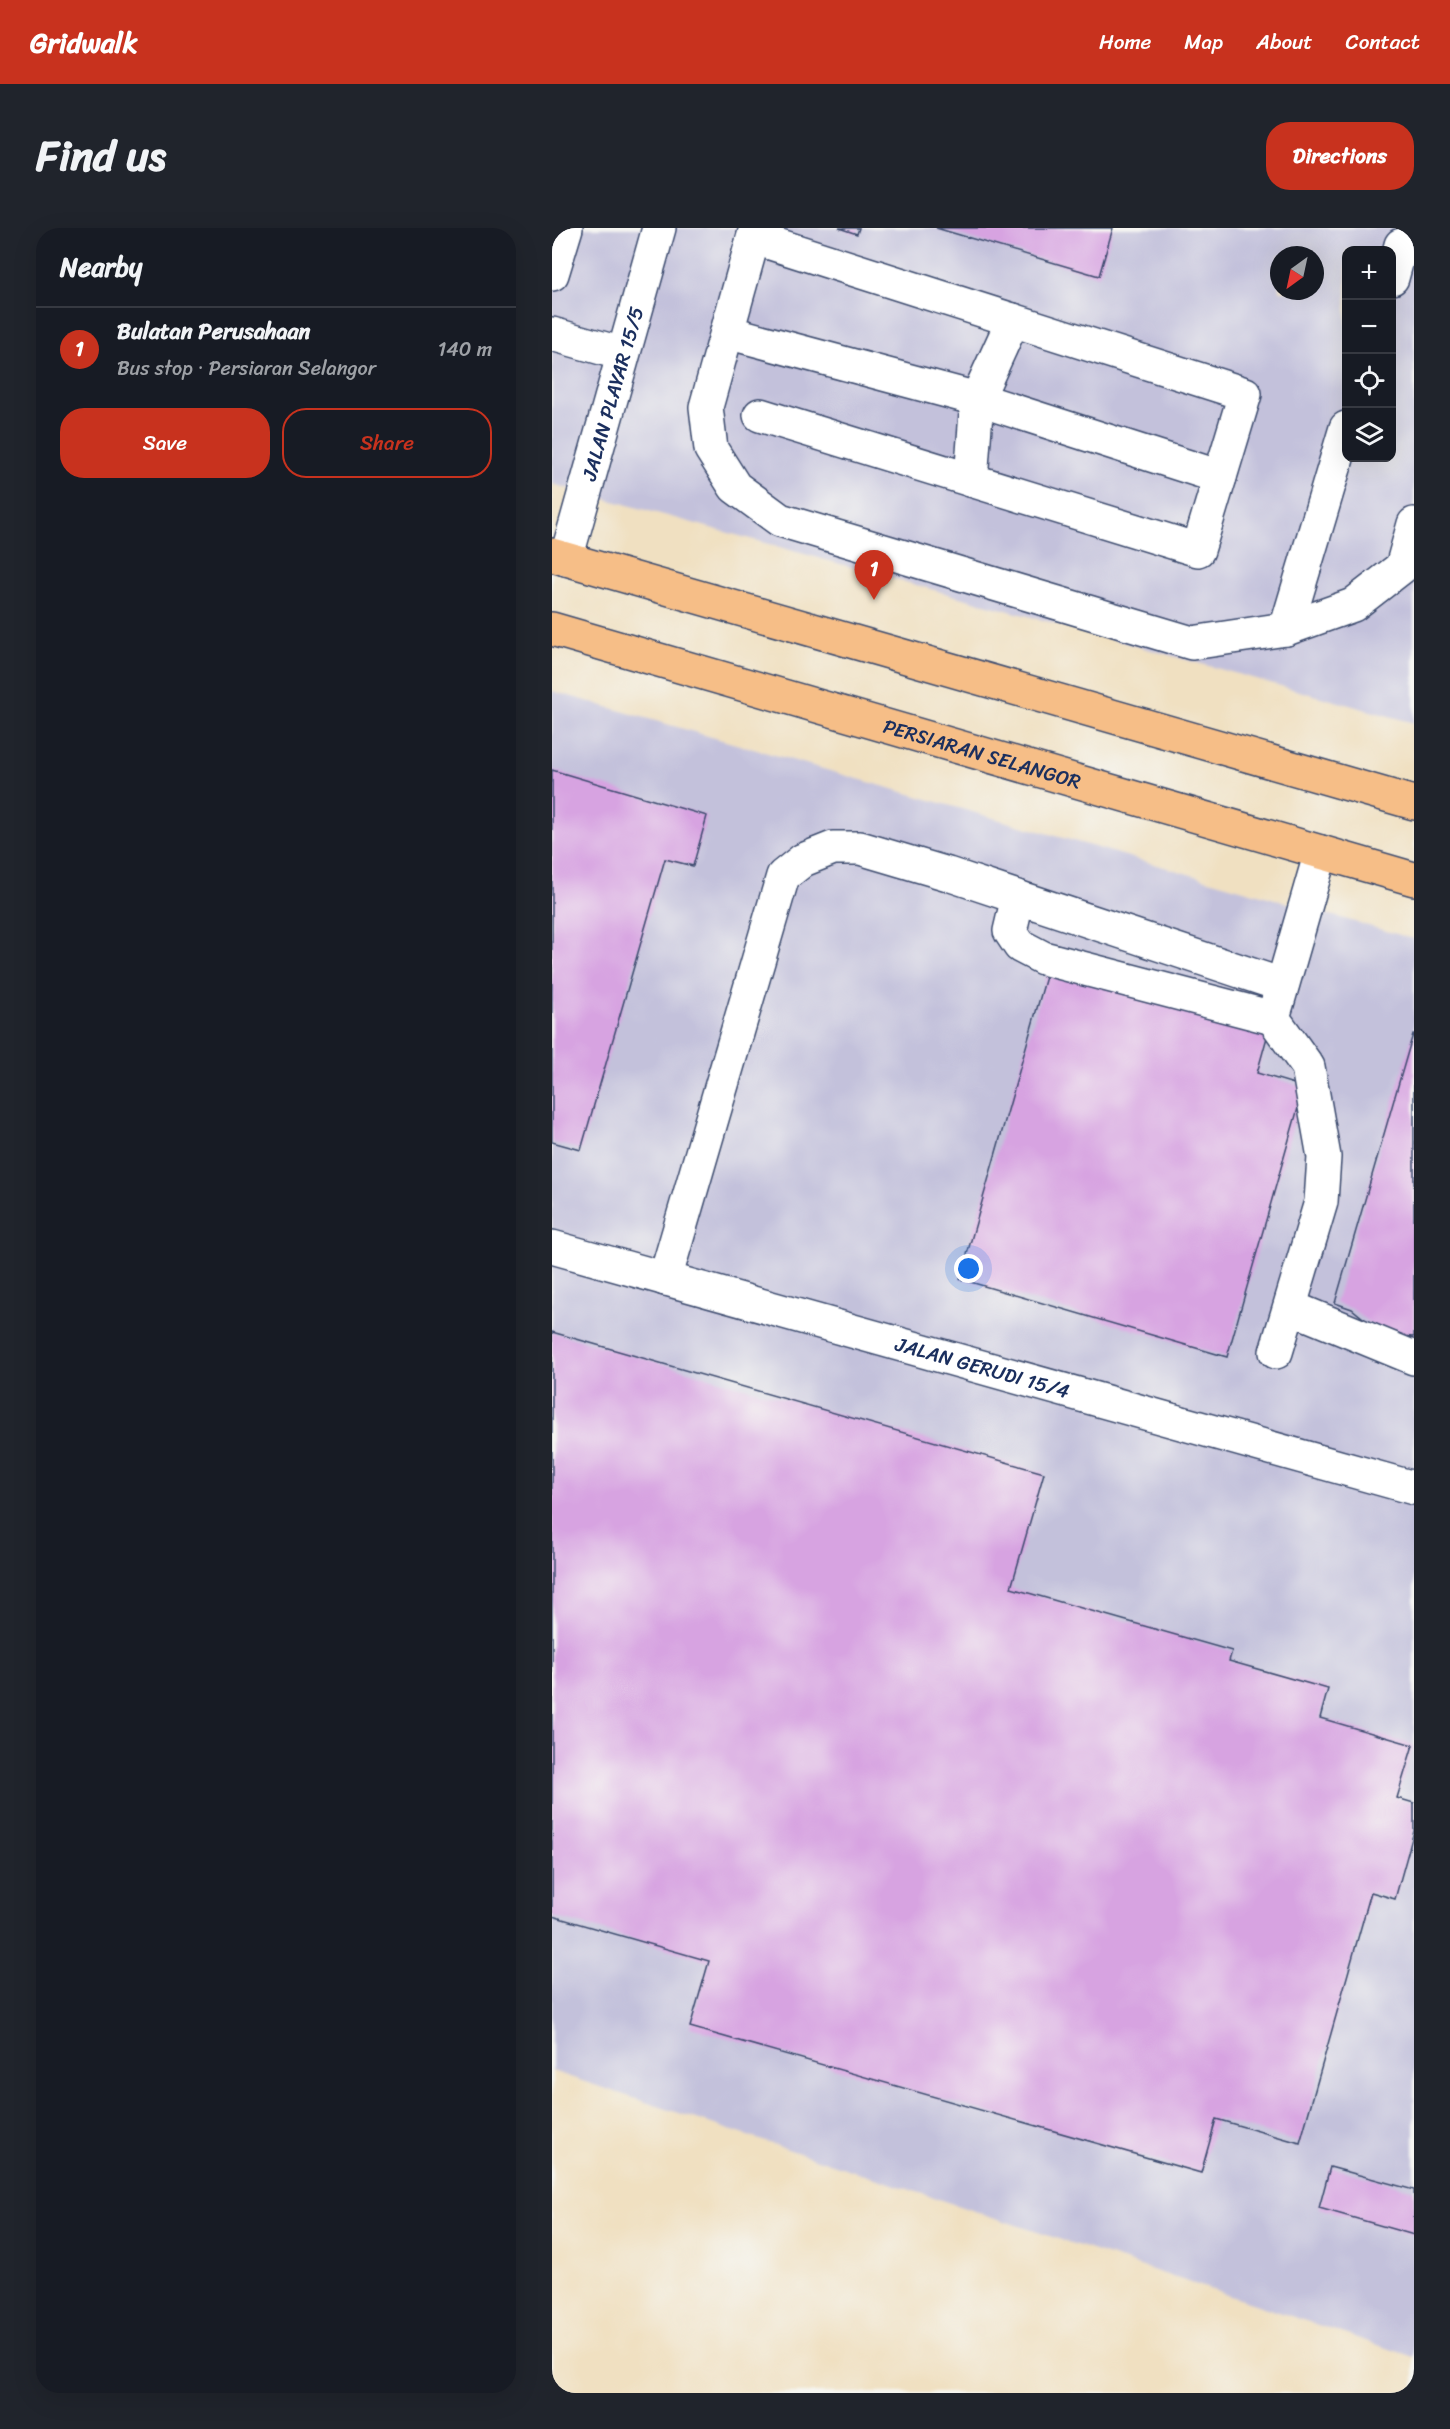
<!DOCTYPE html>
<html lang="en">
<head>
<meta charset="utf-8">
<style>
	body { margin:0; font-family:Sriracha,sans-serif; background:#20242c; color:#f1f3f6 }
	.controls { position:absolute; right:18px; top:18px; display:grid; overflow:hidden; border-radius:12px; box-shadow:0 6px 24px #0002 }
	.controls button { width:54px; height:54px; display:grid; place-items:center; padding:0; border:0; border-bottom:2px solid #363941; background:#171b24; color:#f1f3f6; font:30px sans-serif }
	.compass { position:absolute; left:718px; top:18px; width:54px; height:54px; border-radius:50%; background:#171b24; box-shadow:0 6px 24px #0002; rotate:213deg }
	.you { position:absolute; left:417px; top:1041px; width:21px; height:21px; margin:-15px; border:4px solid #fff; border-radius:50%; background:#1a73e8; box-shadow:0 0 0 9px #1a73e833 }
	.badge { display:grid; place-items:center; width:39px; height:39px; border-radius:50%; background:#c8321e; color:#fff; font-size:20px; font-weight:700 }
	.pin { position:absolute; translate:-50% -50px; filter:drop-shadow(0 2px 3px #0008) }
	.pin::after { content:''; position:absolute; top:32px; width:21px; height:18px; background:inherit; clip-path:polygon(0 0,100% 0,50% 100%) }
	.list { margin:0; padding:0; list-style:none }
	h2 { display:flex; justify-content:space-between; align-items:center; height:78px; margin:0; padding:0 24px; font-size:26px }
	h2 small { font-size:20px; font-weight:400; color:#9ea1a6 }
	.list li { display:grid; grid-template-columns:39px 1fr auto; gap:18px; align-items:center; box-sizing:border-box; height:84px; padding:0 24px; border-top:2px solid #363941 }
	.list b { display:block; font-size:22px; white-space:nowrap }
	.list p { margin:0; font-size:20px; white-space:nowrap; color:#9ea1a6 }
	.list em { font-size:20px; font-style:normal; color:#9ea1a6 }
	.actions { display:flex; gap:12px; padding:18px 24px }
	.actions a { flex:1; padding:14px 0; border:2px solid #c8321e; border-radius:24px; text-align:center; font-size:21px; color:#c8321e }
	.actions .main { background:#c8321e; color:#fff }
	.icon { flex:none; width:33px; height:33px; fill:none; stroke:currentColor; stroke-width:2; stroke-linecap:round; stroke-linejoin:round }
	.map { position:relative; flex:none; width:862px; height:2165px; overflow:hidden; border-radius:24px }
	header { display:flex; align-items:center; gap:36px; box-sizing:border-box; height:84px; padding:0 30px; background:#c8321e; color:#fff }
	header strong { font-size:28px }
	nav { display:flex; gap:33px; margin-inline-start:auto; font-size:21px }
	.intro { display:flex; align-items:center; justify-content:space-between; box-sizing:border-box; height:144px; padding:0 36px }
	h1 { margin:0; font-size:42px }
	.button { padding:15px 27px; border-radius:24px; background:#c8321e; color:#fff; font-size:21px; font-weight:700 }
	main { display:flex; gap:36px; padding:0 36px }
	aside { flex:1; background:#171b24; border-radius:24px; box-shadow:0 6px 24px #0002 }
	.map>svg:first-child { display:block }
	.industrial { fill:#c3c1db; fill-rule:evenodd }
	.building { fill:#d7a3e1 }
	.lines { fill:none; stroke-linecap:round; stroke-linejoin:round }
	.minor-casing { stroke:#3b4a6d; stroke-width:36 }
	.major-casing { stroke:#3b4a6d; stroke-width:36 }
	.minor { stroke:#fff; stroke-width:33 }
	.major { stroke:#f6be87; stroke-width:33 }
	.labels { text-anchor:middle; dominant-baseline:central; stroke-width:4.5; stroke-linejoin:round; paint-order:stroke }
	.street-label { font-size:20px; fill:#1b2f5e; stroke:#f6f6f2 }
</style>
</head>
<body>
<header>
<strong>Gridwalk</strong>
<nav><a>Home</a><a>Map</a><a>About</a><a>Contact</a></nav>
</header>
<div class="intro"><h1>Find us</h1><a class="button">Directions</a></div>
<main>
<aside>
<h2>Nearby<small></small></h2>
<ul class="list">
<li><span class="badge">1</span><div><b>Bulatan Perusahaan</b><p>Bus stop · Persiaran Selangor</p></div><em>140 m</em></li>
</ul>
<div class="actions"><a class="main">Save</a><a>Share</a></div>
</aside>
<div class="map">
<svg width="862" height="2165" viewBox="0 0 862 2165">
	<rect width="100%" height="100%" fill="#f6f6f2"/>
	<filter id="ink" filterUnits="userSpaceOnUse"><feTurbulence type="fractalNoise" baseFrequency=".0167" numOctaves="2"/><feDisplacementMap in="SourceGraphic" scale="12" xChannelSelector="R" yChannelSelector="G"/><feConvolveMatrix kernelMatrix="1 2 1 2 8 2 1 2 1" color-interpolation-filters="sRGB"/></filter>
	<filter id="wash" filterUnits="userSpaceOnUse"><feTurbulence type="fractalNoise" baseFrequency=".008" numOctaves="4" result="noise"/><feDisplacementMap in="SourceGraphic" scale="24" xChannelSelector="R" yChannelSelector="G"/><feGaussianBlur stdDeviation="1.35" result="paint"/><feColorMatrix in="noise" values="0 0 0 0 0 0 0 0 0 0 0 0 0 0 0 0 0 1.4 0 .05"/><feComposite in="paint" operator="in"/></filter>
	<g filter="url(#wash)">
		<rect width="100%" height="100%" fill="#f0e0c1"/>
		<g class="industrial">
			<path d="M0,0h862v495l-862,-239zM794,22h46v208h-46zM727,27h36v36h-36z"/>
			<polygon points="0,463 862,711 862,2129 0,1843"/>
		</g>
		<g id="blocks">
			<g class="building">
				<polygon points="287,0 307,0 305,6"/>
				<polygon points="384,0 561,0 547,48"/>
				<polygon points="0,542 155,588 141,638 113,631 29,922 0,914"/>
				<polygon points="497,738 717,802 705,845 752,859 675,1129 408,1051"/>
				<polygon points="861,806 862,806 862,1109 846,1108 821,1098 800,1081 783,1075"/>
				<polygon points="0,1104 492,1245 459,1360 680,1423 677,1433 776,1461 768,1490 861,1517 845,1570 862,1575 862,1603 843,1671 819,1664 748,1915 664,1891 649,1945 138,1799 157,1733 0,1688"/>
				<polygon points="778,1939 862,1962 862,2007 767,1980"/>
			</g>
		</g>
	</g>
	<g filter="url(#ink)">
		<use href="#blocks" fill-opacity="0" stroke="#3b4a6d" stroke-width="1.5"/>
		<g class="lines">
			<defs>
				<g id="minor">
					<polyline points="204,0 154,179 159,221 183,259 228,292 640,415 734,401 801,377 850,339 862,296"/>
					<polyline points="203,10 693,166 646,322 208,187"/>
					<polyline points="0,46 14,0"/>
					<polyline points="840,50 849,17"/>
					<polyline points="175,104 425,171 668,249"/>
					<polyline points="0,106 71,126"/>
					<polyline points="419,252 425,171 461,92"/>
					<path id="s1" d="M14,331l93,-331"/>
					<polyline points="734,401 794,200"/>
					<polyline points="466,669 458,703 468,718 491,730 721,790"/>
					<path id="s2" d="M0,1019l862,241"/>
					<polyline points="113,1051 231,648 251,632 281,620 308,620 396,646 730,757"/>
					<polyline points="738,1079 862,1130"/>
					<polyline points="724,1124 769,974 772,929 756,839 721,790 769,624"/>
				</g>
				<g id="major">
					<polyline points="0,327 862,575"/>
					<path id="s3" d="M0,401l862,250"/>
				</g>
			</defs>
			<use href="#minor" class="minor-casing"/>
			<use href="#major" class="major-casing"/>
			<use href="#minor" class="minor"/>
			<use href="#major" class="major"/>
		</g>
	</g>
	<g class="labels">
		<g class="street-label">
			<text stroke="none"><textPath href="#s1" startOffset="172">JALAN PLAYAR 15/5</textPath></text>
			<text stroke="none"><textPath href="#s3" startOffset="448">PERSIARAN SELANGOR</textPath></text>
			<text stroke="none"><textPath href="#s2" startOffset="447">JALAN GERUDI 15/4</textPath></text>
		</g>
	</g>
</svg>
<div class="controls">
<button>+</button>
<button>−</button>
<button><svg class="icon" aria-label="locate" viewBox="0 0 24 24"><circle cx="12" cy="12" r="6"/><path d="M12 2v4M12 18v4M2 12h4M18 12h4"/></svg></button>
<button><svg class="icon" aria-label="layers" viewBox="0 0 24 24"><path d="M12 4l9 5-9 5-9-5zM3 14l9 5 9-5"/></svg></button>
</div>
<svg class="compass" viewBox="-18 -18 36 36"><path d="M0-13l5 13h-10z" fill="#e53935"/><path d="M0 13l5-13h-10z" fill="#9ea1a6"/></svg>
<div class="you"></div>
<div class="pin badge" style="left:322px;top:372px">1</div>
</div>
</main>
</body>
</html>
